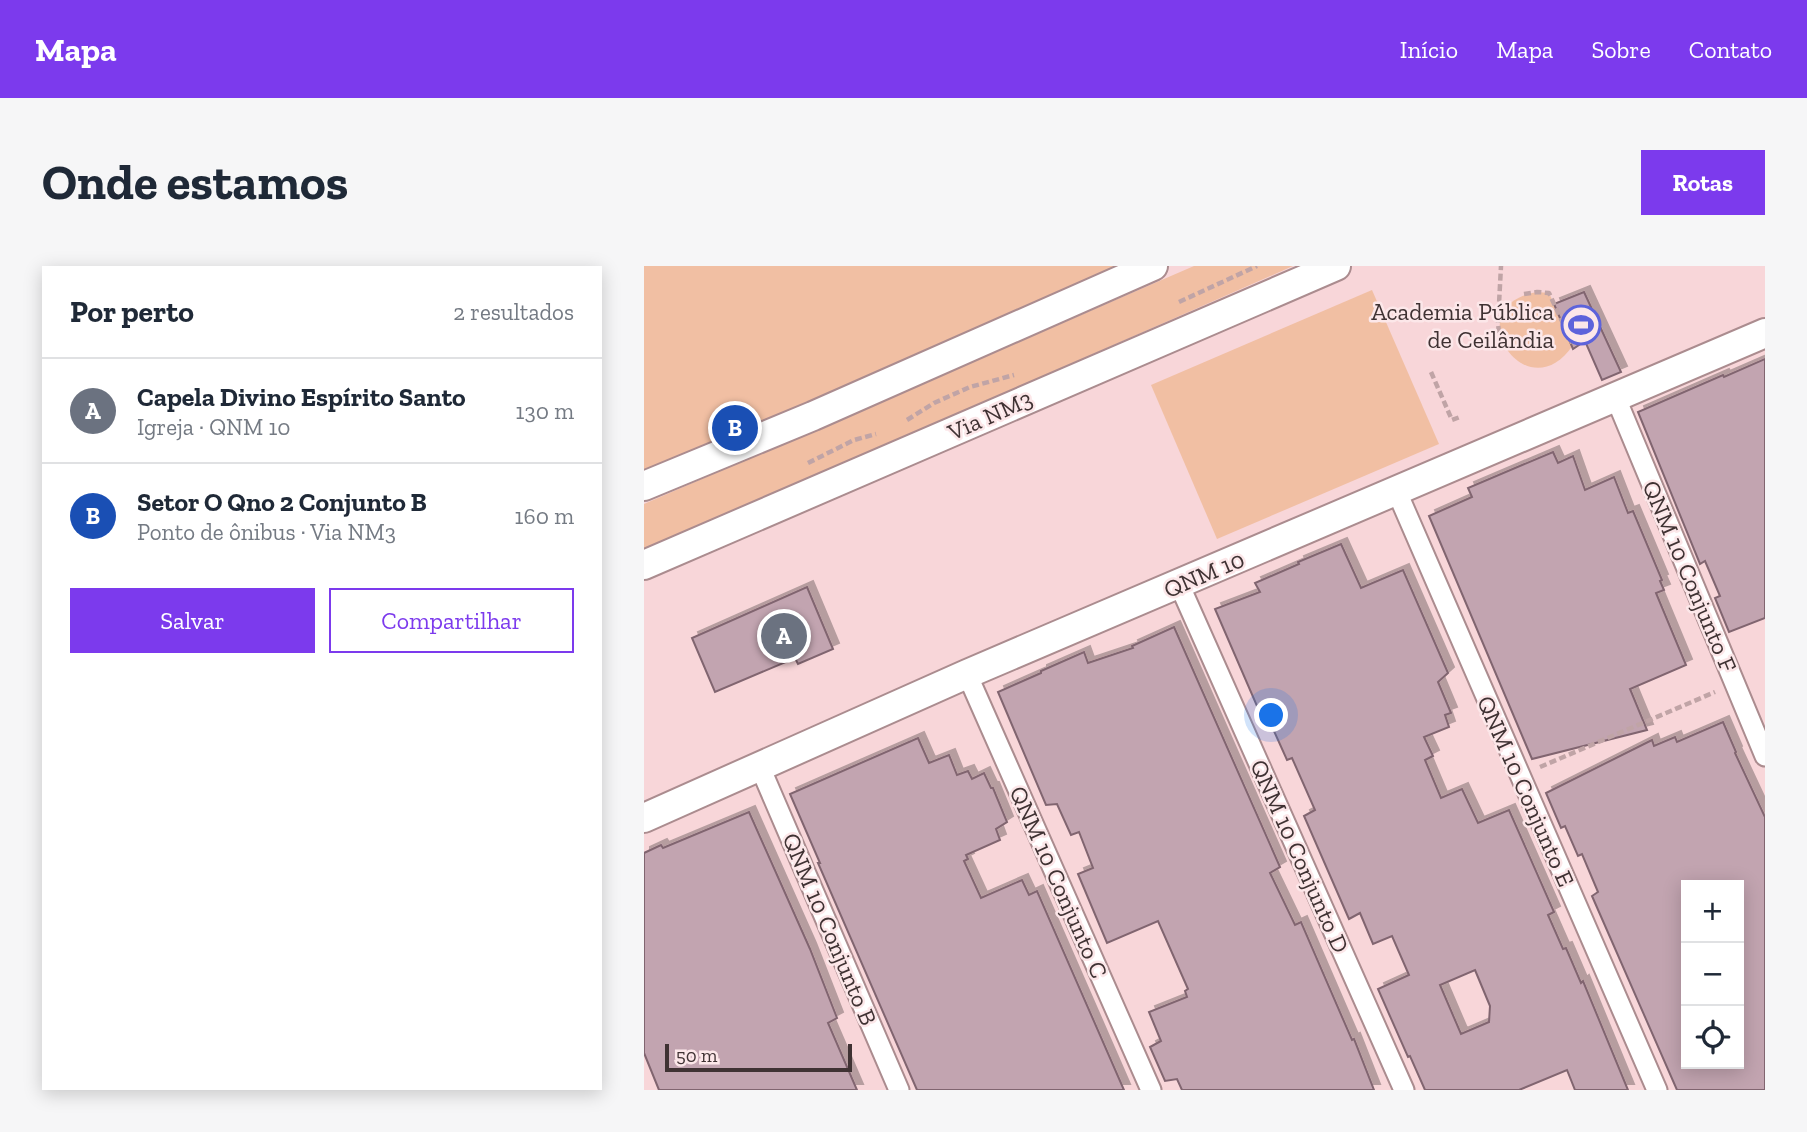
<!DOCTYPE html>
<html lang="pt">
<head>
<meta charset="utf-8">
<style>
	body { margin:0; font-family:"Zilla Slab",serif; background:#f6f6f7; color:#1f2937 }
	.controls { position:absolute; right:21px; bottom:21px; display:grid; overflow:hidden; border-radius:0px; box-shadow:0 4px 18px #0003 }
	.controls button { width:63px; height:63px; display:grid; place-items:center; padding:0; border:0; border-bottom:2px solid #e0e1e3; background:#fff; color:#1f2937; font:35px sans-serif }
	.scale { position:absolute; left:21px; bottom:18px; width:187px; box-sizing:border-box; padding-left:7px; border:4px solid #3f3233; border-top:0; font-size:19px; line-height:24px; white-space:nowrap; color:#3f3233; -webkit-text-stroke:5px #fce7e9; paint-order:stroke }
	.you { position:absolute; left:628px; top:450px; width:24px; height:24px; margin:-18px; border:5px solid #fff; border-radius:50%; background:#1a73e8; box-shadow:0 0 0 10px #1a73e833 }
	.badge { display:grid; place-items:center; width:46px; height:46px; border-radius:50%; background:#7c3aed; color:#fff; font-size:23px; font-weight:700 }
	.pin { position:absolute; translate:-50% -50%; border:4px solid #fff; box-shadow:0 2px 7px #0006 }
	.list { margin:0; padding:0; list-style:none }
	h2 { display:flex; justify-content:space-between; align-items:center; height:91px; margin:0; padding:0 28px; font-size:30px }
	h2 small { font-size:23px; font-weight:400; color:#747a83 }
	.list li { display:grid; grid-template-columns:46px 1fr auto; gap:21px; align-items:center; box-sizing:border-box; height:105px; padding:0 28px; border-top:2px solid #e0e1e3 }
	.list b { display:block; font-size:26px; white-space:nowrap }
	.list p { margin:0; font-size:23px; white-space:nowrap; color:#747a83 }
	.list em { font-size:23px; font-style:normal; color:#747a83 }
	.actions { display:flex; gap:14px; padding:21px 28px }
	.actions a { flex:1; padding:16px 0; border:2px solid #7c3aed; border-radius:0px; text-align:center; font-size:24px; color:#7c3aed }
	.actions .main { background:#7c3aed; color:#fff }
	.icon { flex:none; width:38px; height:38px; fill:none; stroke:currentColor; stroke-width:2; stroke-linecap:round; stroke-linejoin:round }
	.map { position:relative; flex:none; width:1121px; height:824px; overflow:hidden; border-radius:0px }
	header { display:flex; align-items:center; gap:42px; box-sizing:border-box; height:98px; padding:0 35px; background:#7c3aed; color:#fff }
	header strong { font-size:33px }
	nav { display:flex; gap:38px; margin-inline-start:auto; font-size:24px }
	.intro { display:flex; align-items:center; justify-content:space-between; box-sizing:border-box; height:168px; padding:0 42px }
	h1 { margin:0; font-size:49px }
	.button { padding:18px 32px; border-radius:0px; background:#7c3aed; color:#fff; font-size:24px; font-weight:700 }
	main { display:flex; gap:42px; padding:0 42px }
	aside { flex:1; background:#fff; border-radius:0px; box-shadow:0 4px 18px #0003 }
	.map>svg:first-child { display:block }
	.green { fill:#f1bfa3 }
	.building { fill:#c2a4b0; stroke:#816570; stroke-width:2; fill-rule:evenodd; filter:url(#shadow) }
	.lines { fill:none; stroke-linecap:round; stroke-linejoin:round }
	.street-casing { stroke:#ab8c8f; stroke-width:23 }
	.secondary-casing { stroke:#ab8c8f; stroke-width:32 }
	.path { stroke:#c0a4a6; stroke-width:4.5; stroke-dasharray:7 3.5; stroke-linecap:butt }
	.street { stroke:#fff; stroke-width:19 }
	.secondary { stroke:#fff; stroke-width:28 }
	.labels { text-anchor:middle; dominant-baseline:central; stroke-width:5; stroke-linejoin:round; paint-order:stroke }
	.poi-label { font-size:24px; fill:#3f3233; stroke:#fce7e9; text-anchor:end }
	.street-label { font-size:24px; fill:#3f3233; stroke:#fce7e9 }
</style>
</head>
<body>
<header>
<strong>Mapa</strong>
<nav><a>Início</a><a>Mapa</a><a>Sobre</a><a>Contato</a></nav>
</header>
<div class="intro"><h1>Onde estamos</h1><a class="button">Rotas</a></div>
<main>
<aside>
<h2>Por perto<small>2 resultados</small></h2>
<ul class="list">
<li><span class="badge" style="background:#6b7280">A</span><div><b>Capela Divino Espírito Santo</b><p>Igreja · QNM 10</p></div><em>130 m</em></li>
<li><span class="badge" style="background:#1a4fb4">B</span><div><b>Setor O Qno 2 Conjunto B</b><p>Ponto de ônibus · Via NM3</p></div><em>160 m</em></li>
</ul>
<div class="actions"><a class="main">Salvar</a><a>Compartilhar</a></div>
</aside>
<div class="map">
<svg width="1121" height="824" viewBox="0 0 1121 824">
	<defs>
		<filter id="shadow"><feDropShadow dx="6" dy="-6" stdDeviation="0" flood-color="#0004"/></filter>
	</defs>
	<rect width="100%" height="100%" fill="#f8d6d9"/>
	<g class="green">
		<polygon points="0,0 478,0 0,206"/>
		<polygon points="550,0 649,0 0,286 0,238"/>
		<polygon points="728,24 795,178 573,273 507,119"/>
		<path d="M893,26l12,1 24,52c-46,69 -118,-39 -36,-53z"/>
	</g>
	<g class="building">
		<polygon points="940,26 977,106 958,114 941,75 929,83 910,38"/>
		<polygon points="1121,93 1121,352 1085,366 1071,332 1076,330 1061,295 1056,298 994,146 1079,109 1080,111"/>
		<polygon points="909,186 914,197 929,190 941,224 970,211 984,247 989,245 1018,314 1016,315 1020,324 1012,327 1042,399 986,423 1003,464 888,493 785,250 828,231 824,222"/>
		<path d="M697,278l20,44 42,-18 45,103 -10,9 13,31 -6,2 4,12 -25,10 9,19 -8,4 16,38 21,-9 16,34 31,-13 45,102 -6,3 15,34 3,-1 15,35 2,-2 45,109h-53l-8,-20 -48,20h-94l-15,-34 -2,1 -30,-68 31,-14 -17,-39 -19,8 -13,-31 -11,6 -45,-103 11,-6 -23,-52 -5,2 -22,-49 -5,2 -45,-104 45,-17 -5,-9 44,-19 -1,-2zM831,704l15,36 -1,16 -28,12 -21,-49z"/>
		<polygon points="163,321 189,383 154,398 151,392 71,426 48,372"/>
		<polygon points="530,361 636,601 626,607 651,659 657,656 708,774 710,773 730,824 538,824 533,813 521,815 506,781 517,775 505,746 543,731 541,725 544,723 514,655 463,677 434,608 449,602 435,566 427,569 413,538 402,539 354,426 397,407 397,405 440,386 444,397 489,382 488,380"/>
		<path d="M1079,456l13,30 -1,1 30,64v273h-88l-85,-194 6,-4 -16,-38 -4,2 -13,-30 -4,2 -15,-35 106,-53 2,6 21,-9 2,5zM1042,619h53v179h-53z"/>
		<polygon points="274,472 285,497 305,489 313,509 324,505 328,513 340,507 347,522 349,522 363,556 352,563 356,574 322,589 324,593 320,595 337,632 378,614 385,629 393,625 480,824 273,824 174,597 176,597 146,528"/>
		<polygon points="105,546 166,683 193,752 184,757 213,824 15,824 0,787 0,587 17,579 19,582"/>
	</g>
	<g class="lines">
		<defs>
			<g id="street">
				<polyline points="971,130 1121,490"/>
				<polyline points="753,226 1013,824"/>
				<polyline points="535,318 760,824"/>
				<polyline points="323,408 507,824"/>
				<polyline points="116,501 255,824"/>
			</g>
			<g id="secondary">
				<polyline points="0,220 169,150 509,0"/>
				<polyline points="0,299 692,0"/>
				<polyline points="0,552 323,408 1121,67"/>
			</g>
		</defs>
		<use href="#street" class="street-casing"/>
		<use href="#secondary" class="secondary-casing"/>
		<g class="path">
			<polyline points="880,28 893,26 905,27 929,79"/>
			<polyline points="535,36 613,0"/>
			<polyline points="855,67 854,57 857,0"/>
			<polyline points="787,106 808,154 816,151"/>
			<polyline points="263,154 290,137 326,121 370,109"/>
			<polyline points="164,197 210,174 232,168"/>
			<polyline points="896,501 1071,426"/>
		</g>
		<use href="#street" class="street"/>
		<use href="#secondary" class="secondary"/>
	</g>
	<defs>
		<symbol id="stadium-ring" viewBox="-11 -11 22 22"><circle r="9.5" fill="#fce7e9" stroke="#5d63db" stroke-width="1.5"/><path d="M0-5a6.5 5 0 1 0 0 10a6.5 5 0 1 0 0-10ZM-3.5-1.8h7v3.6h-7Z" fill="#5d63db"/></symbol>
	</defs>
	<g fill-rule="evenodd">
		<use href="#stadium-ring" x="915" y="37" width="44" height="44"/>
	</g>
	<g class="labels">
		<g class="poi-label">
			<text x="910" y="45">Academia Pública<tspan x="910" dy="28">de Ceilândia</tspan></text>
		</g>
		<g class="street-label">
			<text transform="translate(346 149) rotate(-24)">Via NM3</text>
			<text transform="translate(560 308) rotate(-23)">QNM 10</text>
			<text transform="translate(1046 310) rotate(67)">QNM 10 Conjunto F</text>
			<text transform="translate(882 525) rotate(66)">QNM 10 Conjunto E</text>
			<text transform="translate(656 590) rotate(66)">QNM 10 Conjunto D</text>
			<text transform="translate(415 616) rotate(66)">QNM 10 Conjunto C</text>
			<text transform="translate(186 663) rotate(67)">QNM 10 Conjunto B</text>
		</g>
	</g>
</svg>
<div class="controls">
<button>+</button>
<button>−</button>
<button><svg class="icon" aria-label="locate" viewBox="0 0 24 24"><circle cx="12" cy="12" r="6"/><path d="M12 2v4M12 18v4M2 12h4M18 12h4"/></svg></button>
</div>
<div class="scale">50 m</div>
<div class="you"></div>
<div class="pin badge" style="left:140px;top:370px;background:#6b7280">A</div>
<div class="pin badge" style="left:91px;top:162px;background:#1a4fb4">B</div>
</div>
</main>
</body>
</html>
